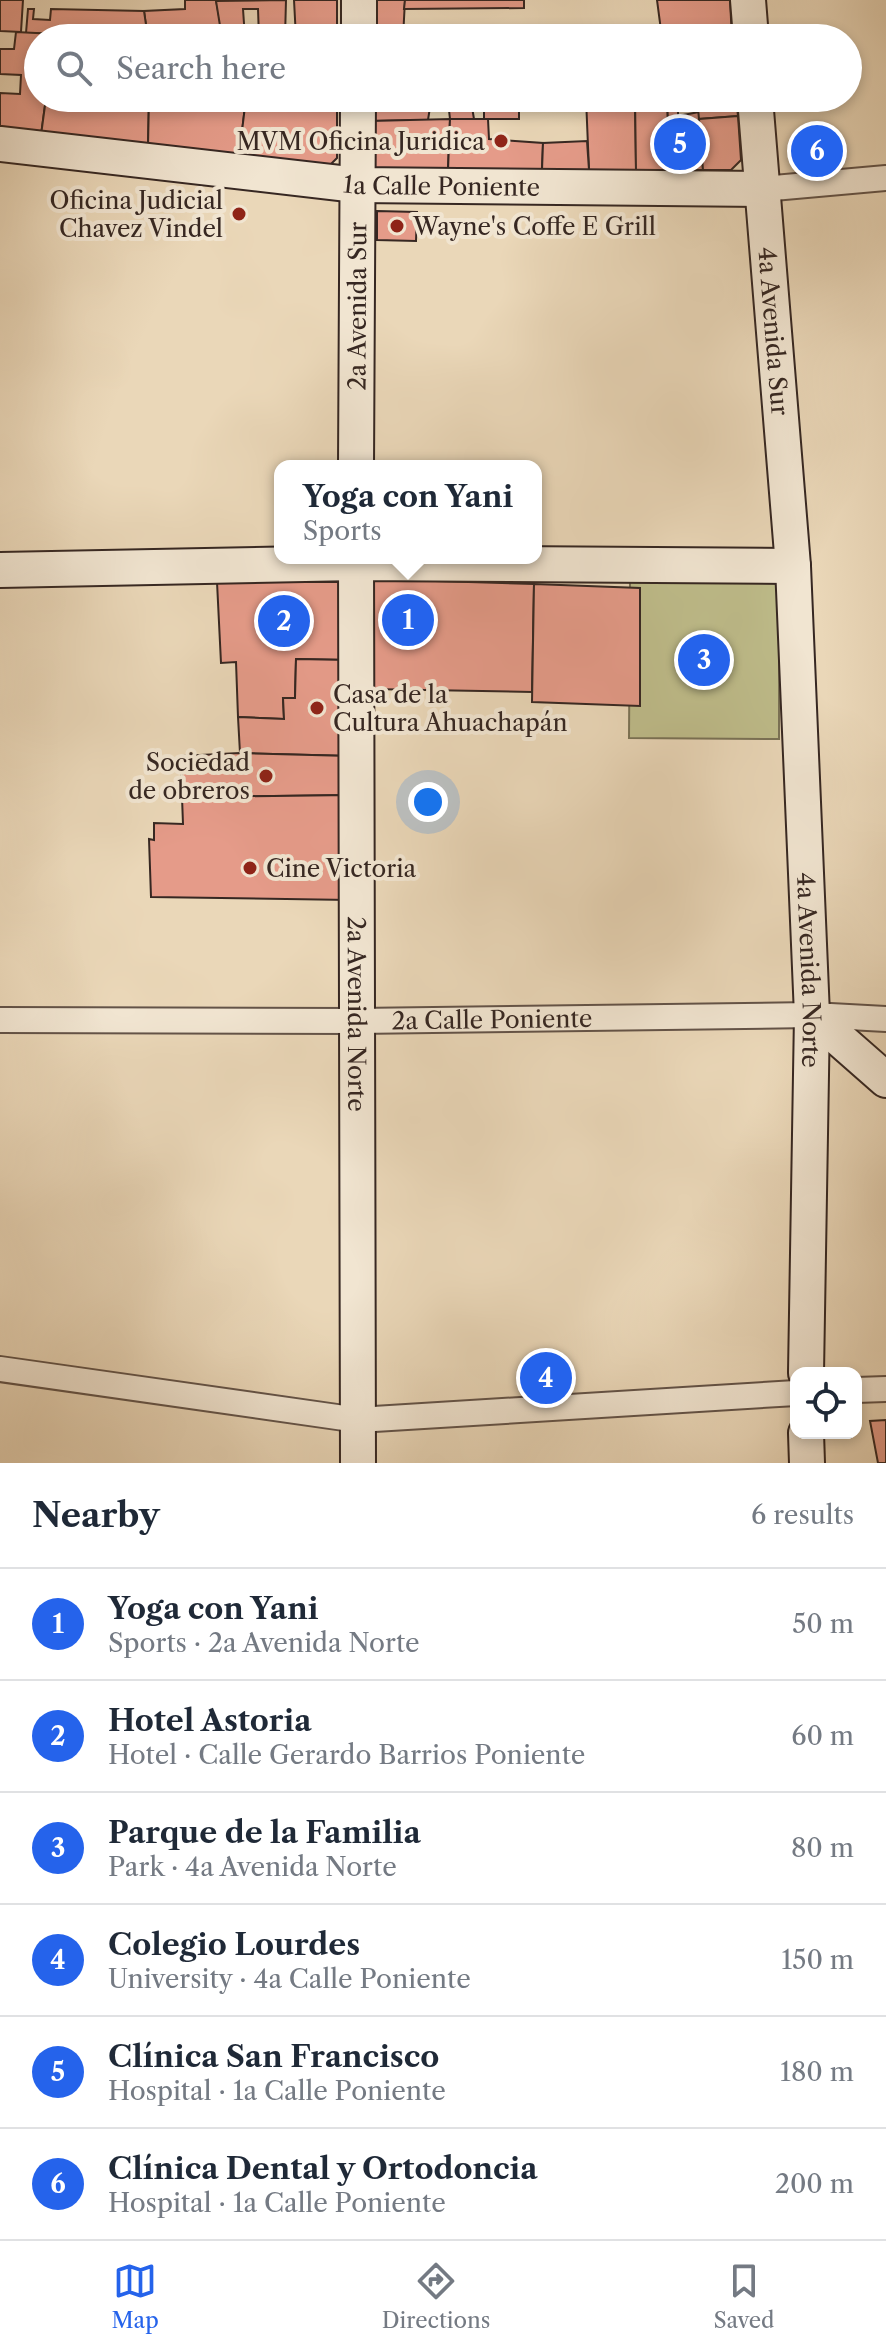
<!DOCTYPE html>
<html lang="en">
<head>
<meta charset="utf-8">
<style>
	body { margin:0; font-family:"Libre Caslon Text",serif; background:#f6f6f7; color:#1f2937 }
	.controls { position:absolute; right:24px; bottom:24px; display:grid; overflow:hidden; border-radius:16px; box-shadow:0 4px 12px #0003 }
	.controls button { width:72px; height:72px; display:grid; place-items:center; padding:0; border:0; border-bottom:2px solid #e0e1e3; background:#fff; color:#1f2937; font:40px sans-serif }
	.you { position:absolute; left:428px; top:802px; width:28px; height:28px; margin:-20px; border:6px solid #fff; border-radius:50%; background:#1a73e8; box-shadow:0 0 0 12px #1a73e833 }
	.badge { display:grid; place-items:center; width:52px; height:52px; border-radius:50%; background:#2563eb; color:#fff; font-size:26px; font-weight:700 }
	.pin { position:absolute; translate:-50% -50%; border:4px solid #fff; box-shadow:0 2px 8px #0006 }
	.popup { position:absolute; left:274px; top:460px; width:268px; height:104px; box-sizing:border-box; display:grid; place-content:center; border-radius:16px; background:#fff; filter:drop-shadow(0 2px 6px #0005); font-size:26px; white-space:nowrap; color:#747a83 }
	.popup b { font-size:30px; color:#1f2937 }
	.popup::after { content:''; position:absolute; left:50%; top:100%; margin-left:-16px; border:16px solid transparent; border-top-color:#fff }
	.list { margin:0; padding:0; list-style:none }
	h2 { display:flex; justify-content:space-between; align-items:center; height:104px; margin:0; padding:0 32px; font-size:34px }
	h2 small { font-size:26px; font-weight:400; color:#747a83 }
	.list li { display:grid; grid-template-columns:52px 1fr auto; gap:24px; align-items:center; box-sizing:border-box; height:112px; padding:0 32px; border-top:2px solid #e0e1e3 }
	.list b { display:block; font-size:30px; white-space:nowrap }
	.list p { margin:0; font-size:26px; white-space:nowrap; color:#747a83 }
	.list em { font-size:26px; font-style:normal; color:#747a83 }
	.icon { flex:none; width:44px; height:44px; fill:none; stroke:currentColor; stroke-width:2; stroke-linecap:round; stroke-linejoin:round }
	.map { position:relative; flex:none; width:886px; height:1463px; overflow:hidden }
	.search { position:absolute; background:#fff; box-shadow:0 4px 12px #0003; left:24px; right:24px; top:24px; height:88px; display:flex; align-items:center; gap:20px; box-sizing:border-box; padding:0 28px; border-radius:44px; color:#747a83; font-size:30px }
	.sheet { height:776px; background:#fff }
	nav { display:flex; justify-content:space-around; align-items:center; box-sizing:border-box; height:112px; border-top:2px solid #e0e1e3; background:#fff; font-size:22px; color:#747a83 }
	nav a { display:grid; justify-items:center; gap:4px }
	nav .on { color:#2563eb }
	.map>svg:first-child { display:block }
	.green { fill:#bebc8a; stroke:#7a7256; stroke-width:2 }
	.building { fill:#e59b89; stroke:#362722; stroke-width:2 }
	.lines { fill:none; stroke-linecap:round; stroke-linejoin:round }
	.street-casing { stroke:#635348; stroke-width:28 }
	.secondary-casing { stroke:#362722; stroke-width:38 }
	.street { stroke:#f1e5d1; stroke-width:24 }
	.secondary { stroke:#f1e5d1; stroke-width:34 }
	.poi-dot { fill:#8f2418; stroke:#f1e5d1; stroke-width:3 }
	.labels { text-anchor:middle; dominant-baseline:central; stroke-width:8; stroke-linejoin:round; paint-order:stroke }
	.poi-label { font-size:24px; fill:#362722; stroke:#f1e5d1; text-anchor:end }
	.street-label { font-size:24px; fill:#362722; stroke:#f1e5d1 }
</style>
</head>
<body>
<div class="map">
<svg width="886" height="1463" viewBox="0 0 886 1463">
	<rect width="100%" height="100%" fill="#ead7b8"/>
	<filter id="stains"><feTurbulence type="fractalNoise" baseFrequency=".0025" numOctaves="4"/><feColorMatrix values="0 0 0 0 .2 0 0 0 0 .09 0 0 0 0 .02 0 0 0 .5 -.17"/></filter>
	<radialGradient id="worn" r=".72"><stop offset=".6" stop-color="#630" stop-opacity="0"/><stop offset="1" stop-color="#630" stop-opacity=".3"/></radialGradient>
	<polygon class="green" points="630,582 779,582 779,739 629,738"/>
	<g class="building">
		<polygon points="0,0 23,0 21,32 0,31"/>
		<polygon points="185,0 216,0 221,27 146,26 144,11 185,9"/>
		<polygon points="286,0 285,38 259,38 258,9 243,9 245,38 222,38 216,1"/>
		<polygon points="294,0 337,0 337,38 296,38"/>
		<polygon points="374,0 405,0 403,38 373,38"/>
		<polygon points="405,0 524,0 524,8 404,9"/>
		<polygon points="657,0 730,0 732,38 662,38"/>
		<polygon points="28,9 34,9 33,19 50,20 51,9 144,11 148,38 55,38 55,34 26,33"/>
		<polygon points="146,26 221,27 222,38 148,38"/>
		<polygon points="16,32 55,34 55,38 38,38 38,98 46,98 41,135 0,131 0,93 20,94 21,75 0,74 0,49 14,49"/>
		<polygon points="46,98 149,98 148,146 41,135"/>
		<polygon points="149,98 246,98 239,156 148,146"/>
		<polygon points="246,98 337,98 337,158 329,166 239,156"/>
		<polygon points="371,98 519,98 519,119 484,119 484,102 471,101 474,119 450,119 448,101 431,101 428,120 370,121"/>
		<polygon points="586,98 635,98 636,170 589,170"/>
		<polygon points="635,98 667,98 670,170 636,170"/>
		<polygon points="667,98 678,98 678,116 699,112 703,170 670,170"/>
		<polygon points="697,98 736,98 738,116 699,119"/>
		<polygon points="738,116 741,160 731,170 703,170 699,119"/>
		<polygon points="450,119 448,170 378,170 369,161 370,121"/>
		<polygon points="450,119 488,119 489,139 543,143 542,170 448,170"/>
		<polygon points="587,141 589,170 542,170 543,143"/>
		<polygon points="377,211 417,212 416,241 377,240"/>
		<polygon points="369,579 534,584 532,692 370,689"/>
		<polygon points="217,582 349,582 349,660 296,659 295,698 283,698 284,719 238,717 236,662 221,663"/>
		<polygon points="534,584 640,588 640,706 532,702"/>
		<polygon points="296,659 349,660 350,756 240,753 238,717 284,719 283,698 295,698"/>
		<polygon points="240,753 350,756 351,795 182,797 181,756"/>
		<polygon points="351,795 350,900 151,897 149,839 154,840 154,823 183,824 182,797"/>
		<polygon points="886,1420 886,1463 878,1463 870,1421"/>
	</g>
	<g class="lines">
		<defs>
			<g id="street">
				<polyline points="762,189 886,178"/>
				<path id="s1" d="M0,1020l357,1 455,-6 74,4"/>
				<polyline points="0,1369 358,1420 796,1393"/>
				<polyline points="856,1390 886,1389"/>
			</g>
			<g id="secondary">
				<polyline points="748,0 751,38"/>
				<polyline points="359,38 359,0"/>
				<path id="s2" d="M755,98l38,468 19,449 -6,358"/>
				<path id="s3" d="M0,144l357,41 405,4"/>
				<path id="s4" d="M356,466l2,-368"/>
				<path id="s5" d="M356,558l2,905"/>
				<polyline points="0,570 356,563 793,566"/>
				<polyline points="812,1015 886,1080"/>
				<polyline points="806,1433 807,1463"/>
			</g>
		</defs>
		<use href="#street" class="street-casing"/>
		<use href="#secondary" class="secondary-casing"/>
		<use href="#street" class="street"/>
		<use href="#secondary" class="secondary"/>
	</g>
	<g class="poi-dot">
		<circle cx="501" cy="141" r="8"/>
		<circle cx="239" cy="214" r="8"/>
		<circle cx="397" cy="226" r="8"/>
		<circle cx="317" cy="708" r="8"/>
		<circle cx="266" cy="776" r="8"/>
		<circle cx="250" cy="868" r="8"/>
	</g>
	<g class="labels">
		<g class="poi-label">
			<text x="485" y="141">MVM Oficina Juridica</text>
			<text x="223" y="200">Oficina Judicial<tspan x="223" dy="28">Chavez Vindel</tspan></text>
			<text x="413" y="226" text-anchor="start">Wayne's Coffe E Grill</text>
			<text x="333" y="694" text-anchor="start">Casa de la<tspan x="333" dy="28">Cultura Ahuachapán</tspan></text>
			<text x="250" y="762">Sociedad<tspan x="250" dy="28">de obreros</tspan></text>
			<text x="266" y="868" text-anchor="start">Cine Victoria</text>
		</g>
		<g class="street-label">
			<text stroke="none"><textPath href="#s3" startOffset="444">1a Calle Poniente</textPath></text>
			<text stroke="none"><textPath href="#s4" startOffset="160">2a Avenida Sur</textPath></text>
			<text stroke="none"><textPath href="#s2" startOffset="234">4a Avenida Sur</textPath></text>
			<text stroke="none"><textPath href="#s2" startOffset="874">4a Avenida Norte</textPath></text>
			<text stroke="none"><textPath href="#s5" startOffset="456">2a Avenida Norte</textPath></text>
			<text stroke="none"><textPath href="#s1" startOffset="492">2a Calle Poniente</textPath></text>
		</g>
	</g>
	<rect width="100%" height="100%" filter="url(#stains)"/>
	<rect width="100%" height="100%" fill="url(#worn)"/>
</svg>
<div class="controls">
<button><svg class="icon" aria-label="locate" viewBox="0 0 24 24"><circle cx="12" cy="12" r="6"/><path d="M12 2v4M12 18v4M2 12h4M18 12h4"/></svg></button>
</div>
<div class="you"></div>
<div class="pin badge" style="left:408px;top:620px">1</div>
<div class="popup"><b>Yoga con Yani</b>Sports</div>
<div class="pin badge" style="left:284px;top:621px">2</div>
<div class="pin badge" style="left:704px;top:660px">3</div>
<div class="pin badge" style="left:546px;top:1378px">4</div>
<div class="pin badge" style="left:680px;top:144px">5</div>
<div class="pin badge" style="left:817px;top:151px">6</div>
<div class="search"><svg class="icon" aria-label="search" viewBox="0 0 24 24"><circle cx="10" cy="10" r="6"/><path d="M15 15l6 6"/></svg>Search here</div>
</div>
<section class="sheet">
<h2>Nearby<small>6 results</small></h2>
<ul class="list">
<li><span class="badge">1</span><div><b>Yoga con Yani</b><p>Sports · 2a Avenida Norte</p></div><em>50 m</em></li>
<li><span class="badge">2</span><div><b>Hotel Astoria</b><p>Hotel · Calle Gerardo Barrios Poniente</p></div><em>60 m</em></li>
<li><span class="badge">3</span><div><b>Parque de la Familia</b><p>Park · 4a Avenida Norte</p></div><em>80 m</em></li>
<li><span class="badge">4</span><div><b>Colegio Lourdes</b><p>University · 4a Calle Poniente</p></div><em>150 m</em></li>
<li><span class="badge">5</span><div><b>Clínica San Francisco</b><p>Hospital · 1a Calle Poniente</p></div><em>180 m</em></li>
<li><span class="badge">6</span><div><b>Clínica Dental y Ortodoncia</b><p>Hospital · 1a Calle Poniente</p></div><em>200 m</em></li>
</ul>
</section>
<nav>
<a class="on"><svg class="icon" aria-label="map" viewBox="0 0 24 24"><path d="M3 6l6-2 6 2 6-2v14l-6 2-6-2-6 2zM9 4v14M15 6v14"/></svg>Map</a>
<a><svg class="icon" aria-label="directions" viewBox="0 0 24 24"><path d="M12 3l9 9-9 9-9-9zM9 14v-3h6M13 9l2 2-2 2"/></svg>Directions</a>
<a><svg class="icon" aria-label="saved" viewBox="0 0 24 24"><path d="M7 4h10v16l-5-4-5 4z"/></svg>Saved</a>
</nav>
</body>
</html>
